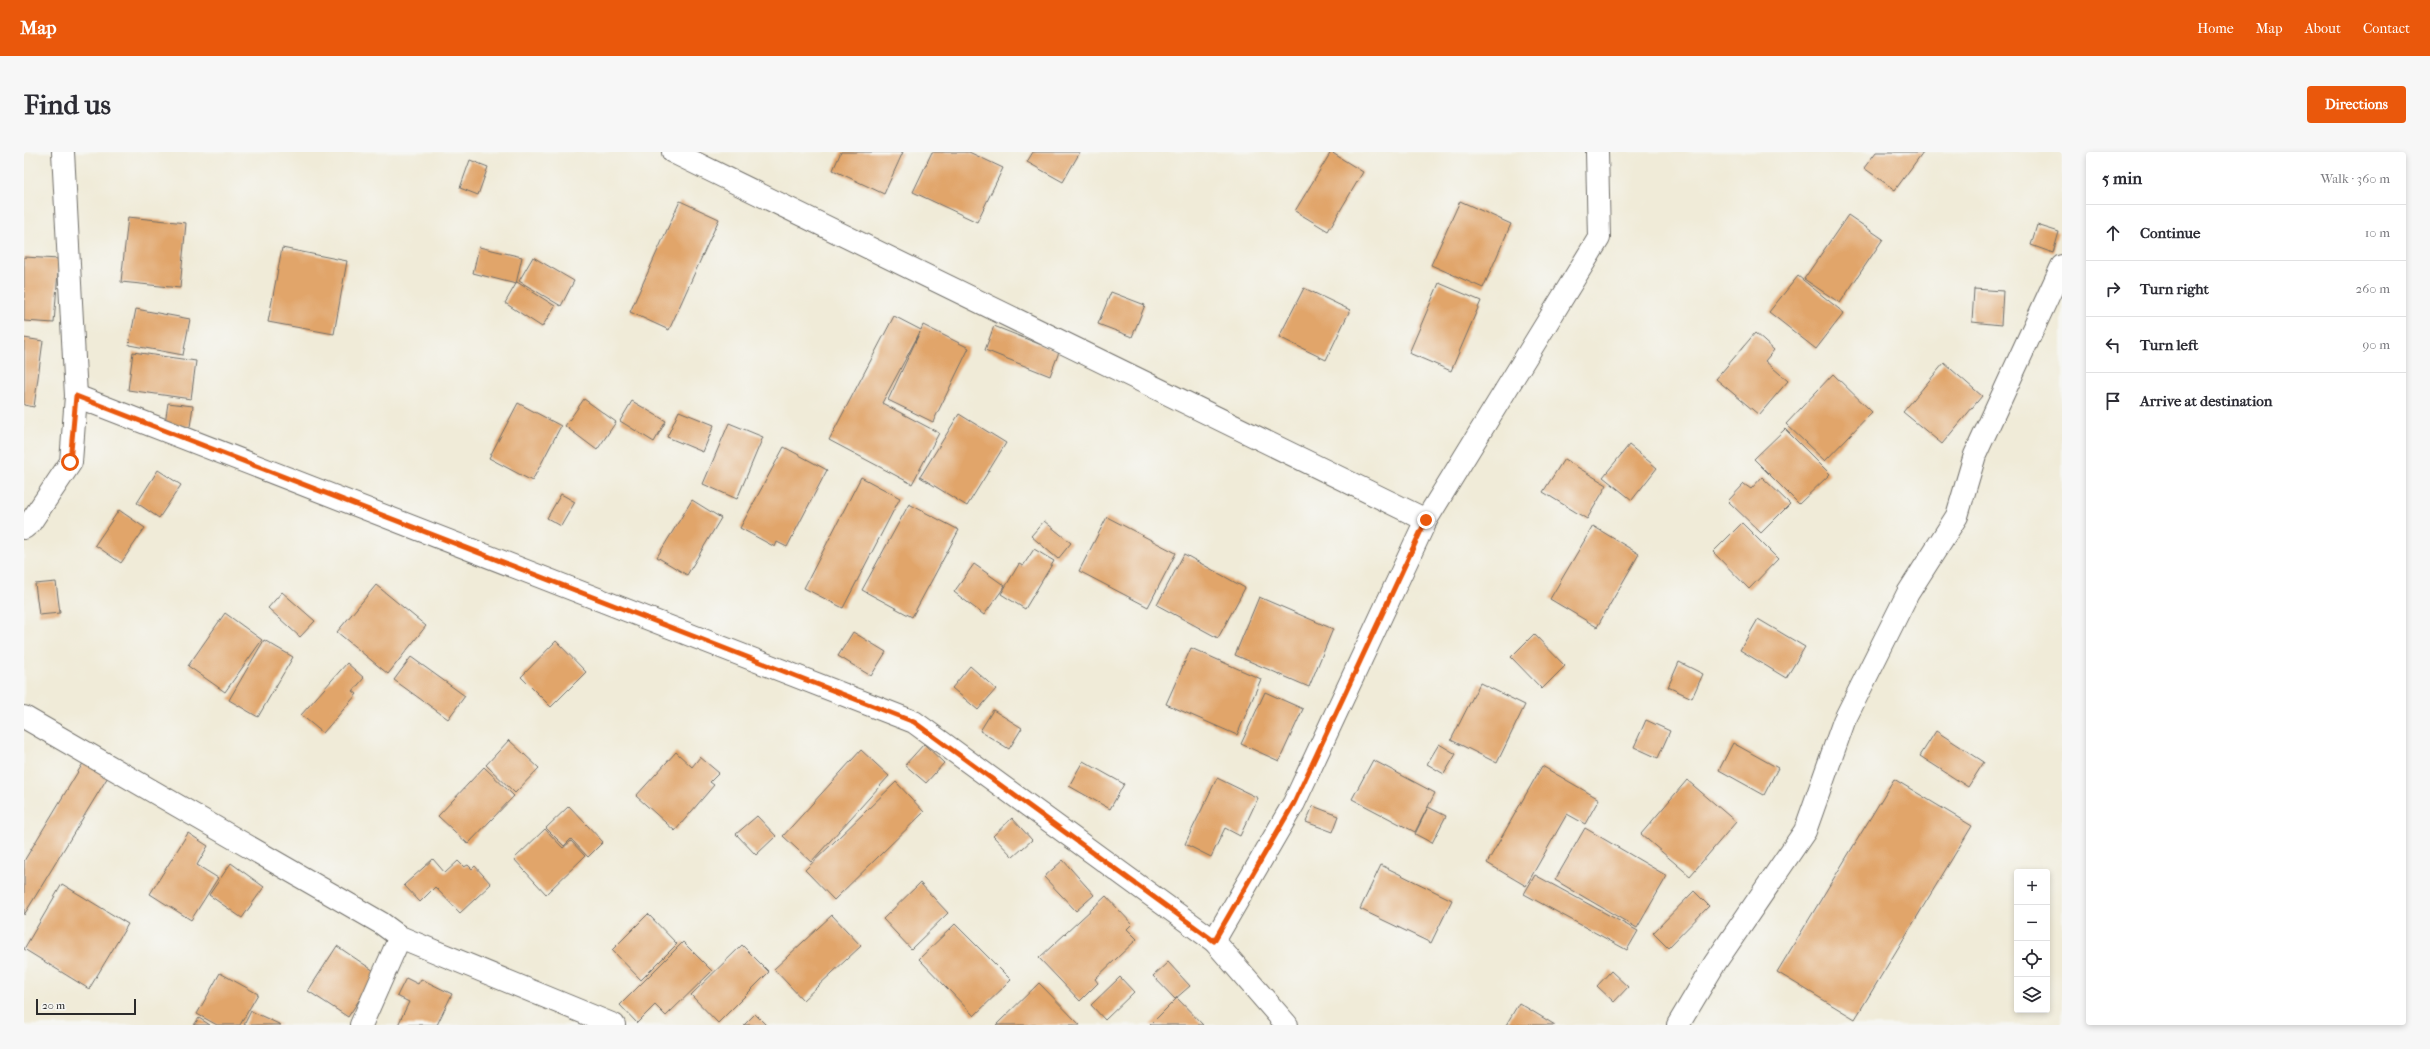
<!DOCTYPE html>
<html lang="en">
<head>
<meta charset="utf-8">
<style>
	body { margin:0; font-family:"IM FELL French Canon",serif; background:#f7f7f7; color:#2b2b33 }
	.controls { position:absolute; right:12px; bottom:12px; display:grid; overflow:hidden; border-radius:4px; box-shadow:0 2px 6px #0003 }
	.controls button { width:36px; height:36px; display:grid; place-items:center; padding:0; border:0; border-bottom:1px solid #e1e1e2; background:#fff; color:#2b2b33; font:20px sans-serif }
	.scale { position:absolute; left:12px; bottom:10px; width:100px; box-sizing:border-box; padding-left:4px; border:2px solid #2b2b2b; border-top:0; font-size:11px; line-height:14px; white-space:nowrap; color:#2b2b2b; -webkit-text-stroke:3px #f6f6f2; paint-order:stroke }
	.stop { position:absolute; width:12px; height:12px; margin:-9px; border:3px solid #ea580c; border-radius:50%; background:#fff }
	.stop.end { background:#ea580c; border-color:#fff; box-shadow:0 1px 4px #0008 }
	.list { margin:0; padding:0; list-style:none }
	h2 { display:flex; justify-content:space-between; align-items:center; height:52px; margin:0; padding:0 16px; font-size:17px }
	h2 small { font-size:13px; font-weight:400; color:#7c7c81 }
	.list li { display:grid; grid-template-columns:26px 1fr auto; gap:12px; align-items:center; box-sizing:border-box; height:56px; padding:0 16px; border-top:1px solid #e1e1e2 }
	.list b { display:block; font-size:15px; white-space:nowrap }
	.list em { font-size:13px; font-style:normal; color:#7c7c81 }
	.icon { flex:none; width:22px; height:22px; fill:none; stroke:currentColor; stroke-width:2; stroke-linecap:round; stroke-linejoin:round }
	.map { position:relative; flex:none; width:2038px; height:873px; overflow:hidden; border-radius:4px }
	header { display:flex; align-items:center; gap:24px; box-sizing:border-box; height:56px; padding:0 20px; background:#ea580c; color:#fff }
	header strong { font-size:19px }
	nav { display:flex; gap:22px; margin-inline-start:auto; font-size:14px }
	.intro { display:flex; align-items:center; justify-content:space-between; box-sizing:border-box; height:96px; padding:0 24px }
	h1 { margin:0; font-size:28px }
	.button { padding:10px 18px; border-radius:4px; background:#ea580c; color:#fff; font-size:14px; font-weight:700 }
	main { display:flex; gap:24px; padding:0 24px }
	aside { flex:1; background:#fff; border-radius:4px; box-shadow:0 2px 6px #0003 }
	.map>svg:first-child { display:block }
	.building { fill:#e1a56a }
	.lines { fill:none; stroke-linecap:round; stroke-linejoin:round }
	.minor-casing { stroke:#706e68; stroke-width:24 }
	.minor { stroke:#fff; stroke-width:22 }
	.route { stroke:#ea580c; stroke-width:5 }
</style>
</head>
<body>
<header>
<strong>Map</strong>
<nav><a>Home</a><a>Map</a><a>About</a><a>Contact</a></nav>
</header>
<div class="intro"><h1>Find us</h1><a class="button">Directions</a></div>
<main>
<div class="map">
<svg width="2038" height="873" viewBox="0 0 2038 873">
	<rect width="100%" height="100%" fill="#f6f6f2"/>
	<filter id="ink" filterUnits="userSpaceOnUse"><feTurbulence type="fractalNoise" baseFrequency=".025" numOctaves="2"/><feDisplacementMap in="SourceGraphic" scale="8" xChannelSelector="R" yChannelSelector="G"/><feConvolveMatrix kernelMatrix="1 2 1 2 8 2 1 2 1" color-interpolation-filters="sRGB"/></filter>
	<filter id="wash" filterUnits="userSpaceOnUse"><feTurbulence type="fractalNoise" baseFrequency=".012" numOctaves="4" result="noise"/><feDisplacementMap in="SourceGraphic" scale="16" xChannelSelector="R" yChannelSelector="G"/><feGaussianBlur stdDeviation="0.9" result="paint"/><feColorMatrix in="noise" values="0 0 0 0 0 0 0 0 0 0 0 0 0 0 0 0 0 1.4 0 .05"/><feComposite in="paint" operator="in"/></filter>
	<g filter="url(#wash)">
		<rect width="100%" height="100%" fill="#f0ebd8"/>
		<g id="blocks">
			<g class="building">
				<polygon points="817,0 879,0 860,42 809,18"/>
				<polygon points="908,0 945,0 979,16 953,70 889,40"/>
				<polygon points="1009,0 1056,0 1039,30 1003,10"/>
				<polygon points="1307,0 1339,20 1304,79 1271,59"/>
				<polygon points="1852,0 1899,0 1871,38 1840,16"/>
				<polygon points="446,8 464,15 454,43 436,36"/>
				<polygon points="656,49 695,67 645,178 606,160"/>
				<polygon points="1436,49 1487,72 1459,136 1407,113"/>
				<polygon points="1824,63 1859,87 1816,151 1780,127"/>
				<polygon points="104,65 162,71 156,136 97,130"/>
				<polygon points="2013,73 2035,80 2029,101 2007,93"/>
				<polygon points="455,95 498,105 492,132 449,121"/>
				<polygon points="258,96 323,109 310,182 244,170"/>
				<polygon points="0,105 35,107 30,171 0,169"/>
				<polygon points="509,105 550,129 537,154 495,129"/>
				<polygon points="1774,124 1820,161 1792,197 1745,160"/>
				<polygon points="493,130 531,154 518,175 481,151"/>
				<polygon points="1415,131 1457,149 1427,219 1385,201"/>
				<polygon points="1280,136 1326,158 1302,208 1255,185"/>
				<polygon points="1950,137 1979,139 1977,173 1948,170"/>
				<polygon points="1087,140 1121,153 1108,185 1074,172"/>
				<polygon points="112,157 166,167 159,203 105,193"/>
				<polygon points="870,164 897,178 899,173 945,196 909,270 864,248 896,180 858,251 915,281 888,332 805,288"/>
				<polygon points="970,174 1035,200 1026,224 961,198"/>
				<polygon points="1731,181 1750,198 1741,209 1764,229 1735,263 1692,227"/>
				<polygon points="0,186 19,189 10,255 0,253"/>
				<polygon points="109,200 172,209 167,247 104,238"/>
				<polygon points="1920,211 1958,244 1918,292 1879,260"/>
				<polygon points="1809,222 1848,260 1801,309 1762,272"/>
				<polygon points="560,247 592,270 573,298 541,274"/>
				<polygon points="608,249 642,269 630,290 596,269"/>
				<polygon points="144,251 169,254 166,275 141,271"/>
				<polygon points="494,251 537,274 508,329 465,306"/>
				<polygon points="655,259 690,273 679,300 643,285"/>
				<polygon points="935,262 982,291 943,354 896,325"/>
				<polygon points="705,271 739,285 713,347 679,332"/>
				<polygon points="1761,277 1806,322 1775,352 1730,307"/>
				<polygon points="1605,293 1633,316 1608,348 1579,325"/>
				<polygon points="760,295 803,318 763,395 753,390 751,395 716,376"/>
				<polygon points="1540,307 1583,333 1563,367 1519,340"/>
				<polygon points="134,318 157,333 135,366 113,351"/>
				<polygon points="837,325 876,346 819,456 780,436"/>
				<polygon points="1738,325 1766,352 1737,381 1704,349 1720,332 1727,337"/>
				<polygon points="537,342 551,350 537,374 523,366"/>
				<polygon points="668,348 697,366 663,423 633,405"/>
				<polygon points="885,352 935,378 888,465 838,438"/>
				<polygon points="95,358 121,376 97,411 71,393"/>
				<polygon points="1083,365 1152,401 1124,455 1055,419"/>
				<polygon points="1020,369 1047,391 1034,407 1007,384"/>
				<polygon points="1718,371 1754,407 1725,437 1689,400"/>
				<polygon points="1569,374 1615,402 1573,475 1526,447"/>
				<polygon points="1010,397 1030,409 1001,457 977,442 995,412 999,414"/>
				<polygon points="1160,402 1221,436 1194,486 1133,453"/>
				<polygon points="950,412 981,434 960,463 930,440"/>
				<polygon points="32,430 36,461 15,463 11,432"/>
				<polygon points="352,433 402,474 364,522 313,480"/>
				<polygon points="258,440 291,469 276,485 244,456"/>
				<polygon points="1235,445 1309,477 1285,535 1211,503"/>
				<polygon points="201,461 238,488 201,540 164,514"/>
				<polygon points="1734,467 1781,495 1762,526 1716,498"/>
				<polygon points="829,480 862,500 847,524 814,504"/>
				<polygon points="1510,482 1541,514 1518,537 1487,505"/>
				<polygon points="240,488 269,505 234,565 205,548"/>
				<polygon points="532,489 562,520 527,555 497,525"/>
				<polygon points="1167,496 1237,527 1213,583 1142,552"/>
				<polygon points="387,505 441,544 424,567 370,528"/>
				<polygon points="1655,510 1679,522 1668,546 1644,535"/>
				<polygon points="323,511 340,526 329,539 333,542 299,581 277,563"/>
				<polygon points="946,514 972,537 954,558 928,536"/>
				<polygon points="1456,531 1501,553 1473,611 1427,588"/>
				<polygon points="1241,540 1279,557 1255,609 1217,592"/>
				<polygon points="969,558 998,576 985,597 956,579"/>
				<polygon points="1622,568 1646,579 1634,606 1610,595"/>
				<polygon points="1912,579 1960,610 1944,635 1896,604"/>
				<polygon points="485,588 515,616 491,641 462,613"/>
				<polygon points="1709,591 1754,616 1740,643 1695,618"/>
				<polygon points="900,592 920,611 902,631 881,613"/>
				<polygon points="1415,592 1432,602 1420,622 1403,612"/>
				<polygon points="837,598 865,624 787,710 759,684"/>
				<polygon points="652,600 668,615 676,605 695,621 686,630 690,633 651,679 612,644"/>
				<polygon points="61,608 85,623 0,763 0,709"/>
				<polygon points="1349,608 1411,641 1391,680 1328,647"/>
				<polygon points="1059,609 1100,632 1086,657 1045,634"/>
				<polygon points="1518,614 1575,647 1561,672 1543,662 1502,734 1463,711"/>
				<polygon points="460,615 490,644 444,692 414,664"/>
				<polygon points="1193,626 1234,646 1216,684 1201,676 1187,705 1161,692"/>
				<polygon points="1870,627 1948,674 1831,867 1753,820"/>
				<polygon points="1663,628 1712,670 1666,724 1617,682"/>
				<polygon points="872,630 900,660 810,748 781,718"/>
				<polygon points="545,654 579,690 564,705 547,687 540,694 522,676"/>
				<polygon points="1289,654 1315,664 1309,680 1282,670"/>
				<polygon points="1404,655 1422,664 1408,691 1391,682"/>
				<polygon points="733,664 752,684 732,703 712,682"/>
				<polygon points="988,666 1008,688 989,705 969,684"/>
				<polygon points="1561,676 1643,724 1613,776 1531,728"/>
				<polygon points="521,677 539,696 547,689 561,704 522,742 490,707"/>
				<polygon points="164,681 184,694 173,713 194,726 167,768 126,742"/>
				<polygon points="409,707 421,721 434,709 440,715 444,713 448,717 451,714 467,732 436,761 411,735 396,750 380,733"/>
				<polygon points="1039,708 1070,743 1052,759 1020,725"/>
				<polygon points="207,711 240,735 218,766 185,743"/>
				<polygon points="1357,713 1428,748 1407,791 1336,757"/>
				<polygon points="1511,723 1614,779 1603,798 1500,742"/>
				<polygon points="896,731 924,761 887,797 859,767"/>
				<polygon points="38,732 104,772 65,837 0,797"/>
				<polygon points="1670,739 1685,754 1644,796 1629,781"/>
				<polygon points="1082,744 1108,772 1103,777 1113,787 1071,827 1074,831 1056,849 1015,806"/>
				<polygon points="624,762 653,792 617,828 588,798"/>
				<polygon points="808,763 837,794 779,848 750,817"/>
				<polygon points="931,772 987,828 950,864 895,807"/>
				<polygon points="659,790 688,819 642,864 631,853 613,871 596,853"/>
				<polygon points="718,793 745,820 694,871 667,843"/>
				<polygon points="313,794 353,821 324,865 284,839"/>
				<polygon points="1144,810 1166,834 1151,847 1129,824"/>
				<polygon points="1587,819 1604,835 1590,850 1573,834"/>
				<polygon points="196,821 234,842 216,873 193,873 173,862"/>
				<polygon points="1096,825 1110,840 1081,868 1067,853"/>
				<polygon points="382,826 394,832 397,827 428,842 413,873 374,873 385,850 373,844"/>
				<polygon points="1015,831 1056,873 972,873"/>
				<polygon points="1153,846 1179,873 1126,873"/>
				<polygon points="1495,851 1531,873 1482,873"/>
				<polygon points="227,859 257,873 220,873"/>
				<polygon points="731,862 742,873 720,873"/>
				<polygon points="175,866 186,873 170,873"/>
			</g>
		</g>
	</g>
	<g filter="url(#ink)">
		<use href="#blocks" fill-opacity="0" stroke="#706e68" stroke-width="1"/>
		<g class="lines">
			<defs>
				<g id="minor">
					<polyline points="649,0 1402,368 1270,651 1190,789"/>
					<polyline points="52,244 890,570 1190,789 1263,873"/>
					<polyline points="1402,368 1575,86 1573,0"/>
					<polyline points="0,376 6,371 47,310 52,244 39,0"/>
					<polyline points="0,565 357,771 376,785 590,873"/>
					<polyline points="337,873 376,785"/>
					<polyline points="1654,873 1691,811 1781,679 1820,569 1884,441 1933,364 1951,303 2038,114"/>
				</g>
			</defs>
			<use href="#minor" class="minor-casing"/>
			<use href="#minor" class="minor"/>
		</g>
	</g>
	<g class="lines" filter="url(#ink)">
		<polyline class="route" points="46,310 52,244 890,570 1190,789 1270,651 1402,368"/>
	</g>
</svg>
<div class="controls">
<button>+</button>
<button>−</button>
<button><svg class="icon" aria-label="locate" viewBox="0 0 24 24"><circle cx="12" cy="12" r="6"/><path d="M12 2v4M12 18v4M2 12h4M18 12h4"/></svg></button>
<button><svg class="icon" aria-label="layers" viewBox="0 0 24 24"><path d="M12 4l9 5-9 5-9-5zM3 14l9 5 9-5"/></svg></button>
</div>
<div class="scale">20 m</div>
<div class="stop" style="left:46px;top:310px"></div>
<div class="stop end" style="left:1402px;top:368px"></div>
</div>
<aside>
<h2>5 min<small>Walk · 360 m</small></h2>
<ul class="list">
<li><svg class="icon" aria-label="ahead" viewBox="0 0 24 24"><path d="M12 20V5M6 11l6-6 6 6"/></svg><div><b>Continue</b></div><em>10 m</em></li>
<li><svg class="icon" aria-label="right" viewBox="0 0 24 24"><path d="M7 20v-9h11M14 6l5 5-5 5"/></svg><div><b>Turn right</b></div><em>260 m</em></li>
<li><svg class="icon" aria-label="left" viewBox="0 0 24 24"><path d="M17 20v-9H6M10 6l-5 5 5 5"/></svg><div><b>Turn left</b></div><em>90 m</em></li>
<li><svg class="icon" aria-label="arrive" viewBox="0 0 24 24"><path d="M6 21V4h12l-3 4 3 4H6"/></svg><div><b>Arrive at destination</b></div></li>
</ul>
</aside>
</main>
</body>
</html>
